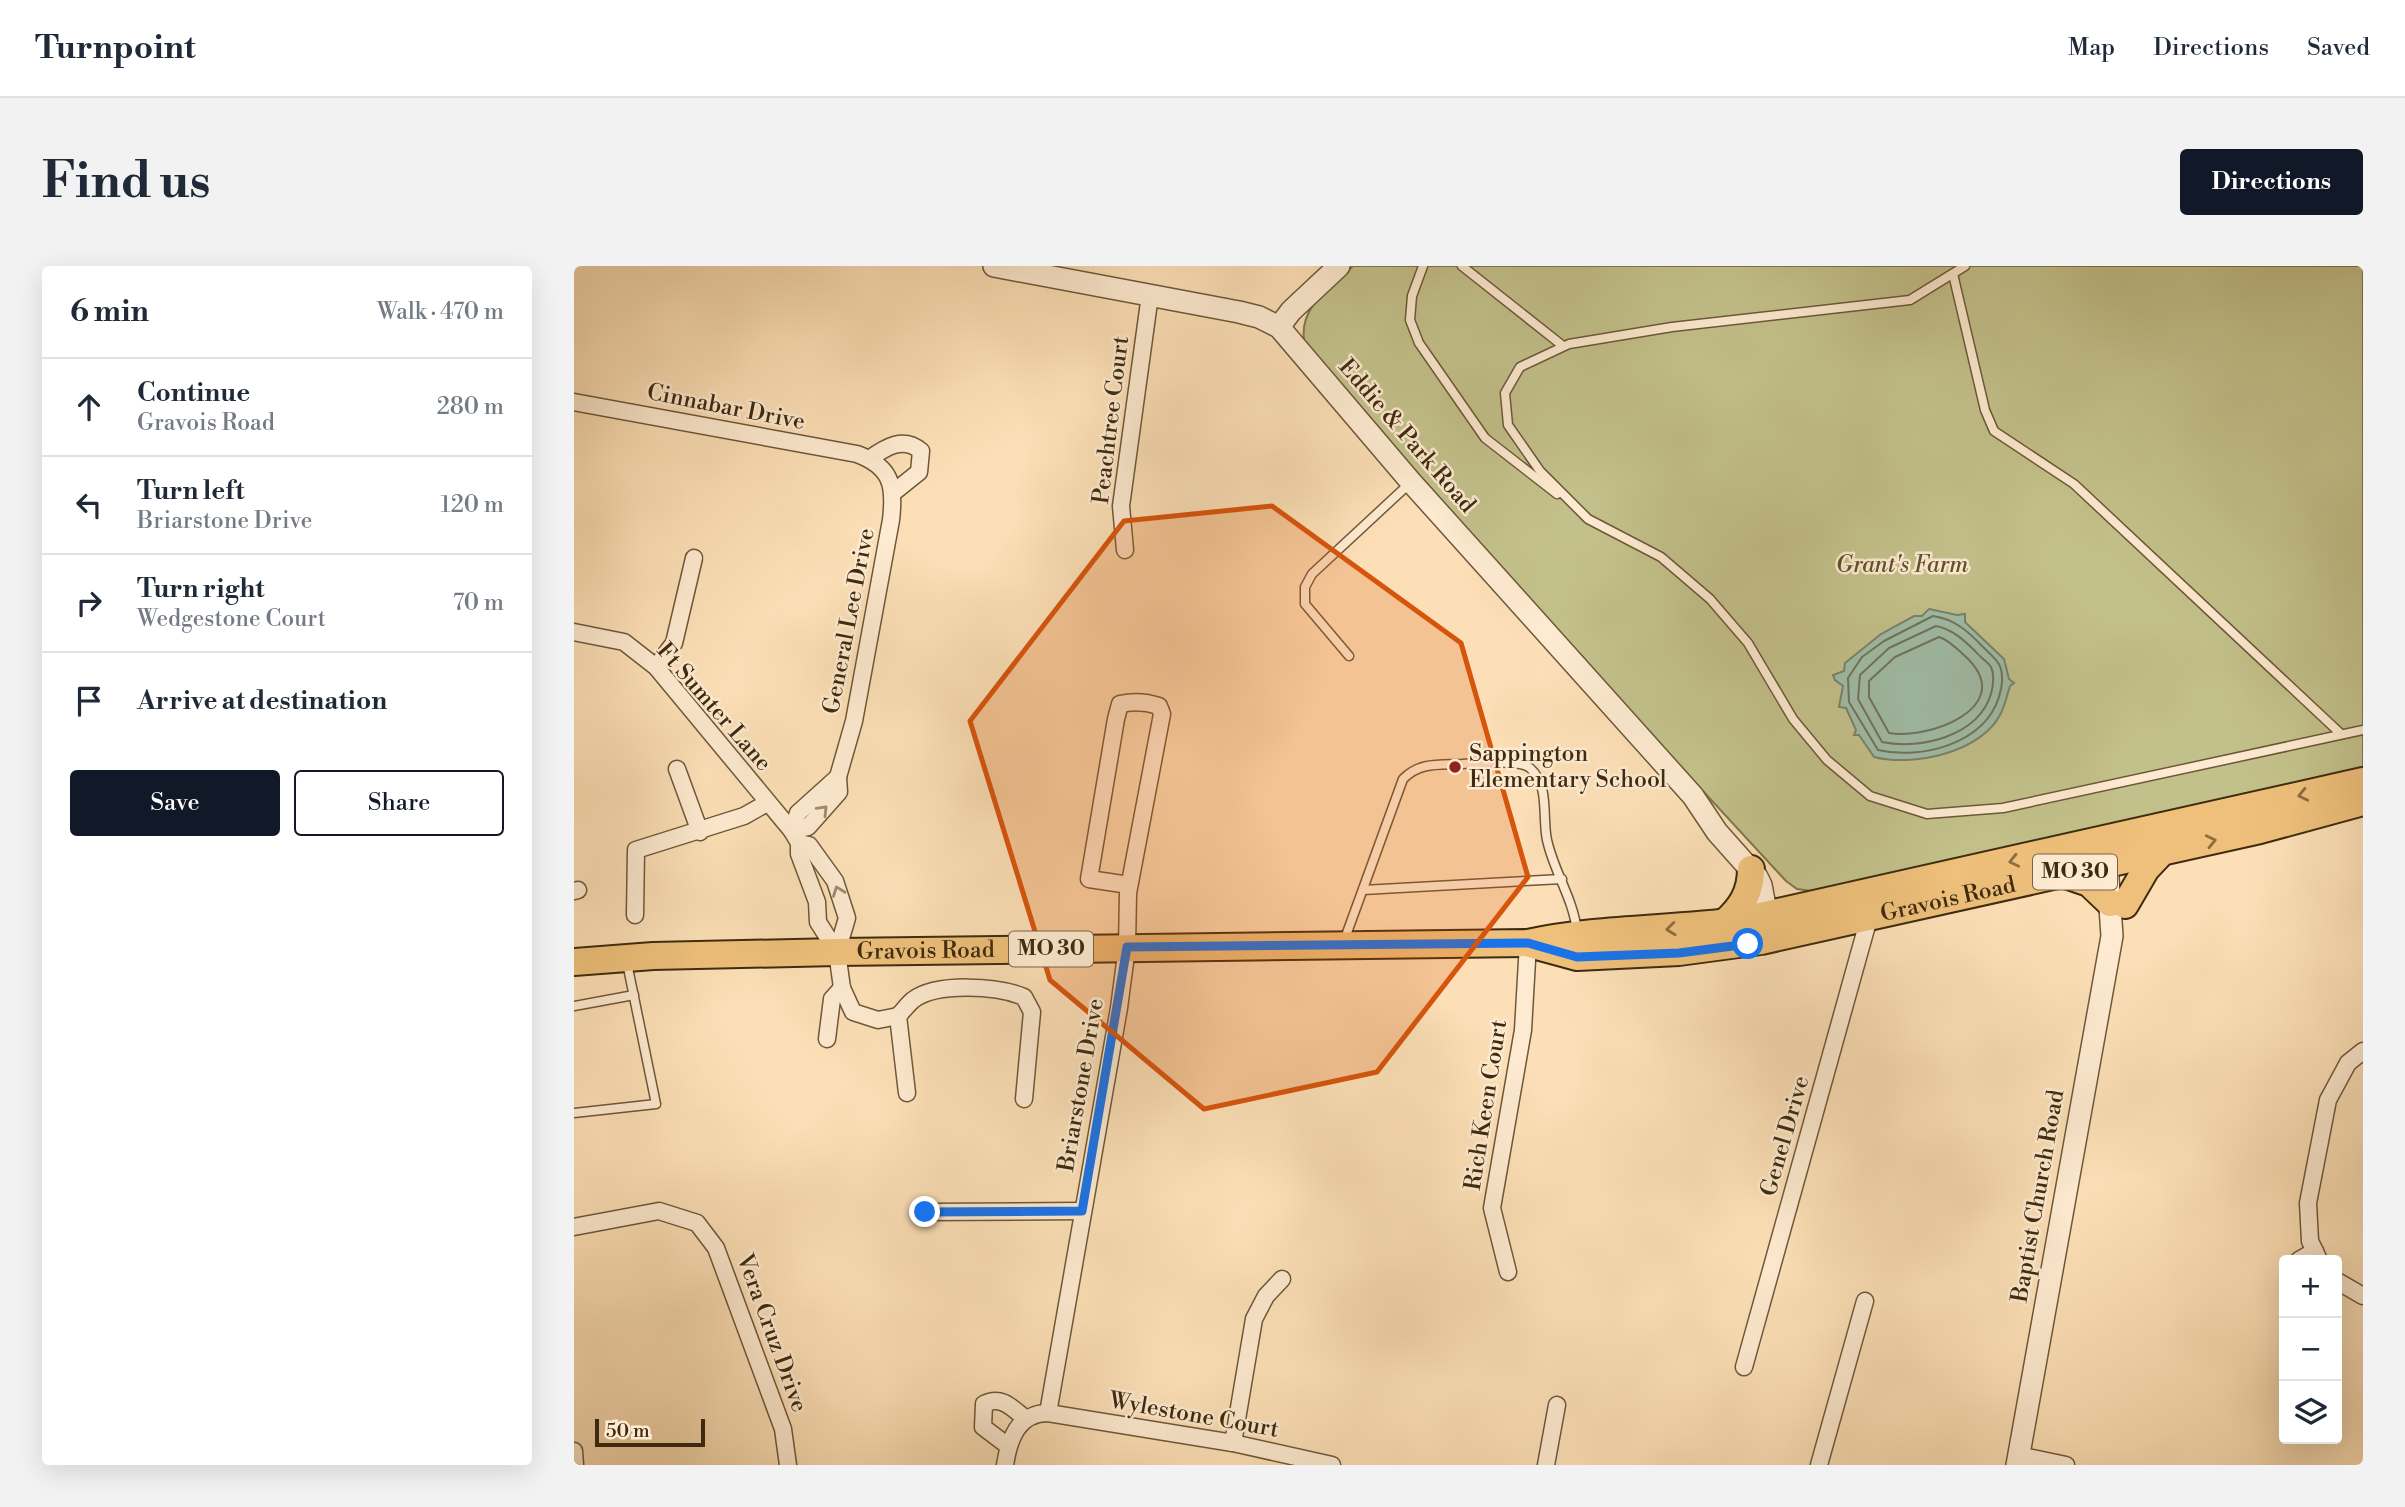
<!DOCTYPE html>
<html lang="en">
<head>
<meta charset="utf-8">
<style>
	body { margin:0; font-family:"Libre Bodoni",serif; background:#f2f2f3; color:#1f2937 }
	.controls { position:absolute; right:21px; bottom:21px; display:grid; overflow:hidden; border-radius:7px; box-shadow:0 7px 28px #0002 }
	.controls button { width:63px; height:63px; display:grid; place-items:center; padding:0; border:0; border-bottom:2px solid #e0e1e3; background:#fff; color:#1f2937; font:35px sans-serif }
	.scale { position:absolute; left:21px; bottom:18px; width:110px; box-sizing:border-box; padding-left:7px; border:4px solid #3e2b0f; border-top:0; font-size:19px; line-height:24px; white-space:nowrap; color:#3e2b0f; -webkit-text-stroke:5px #fdead0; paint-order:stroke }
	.stop { position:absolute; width:21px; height:21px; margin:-16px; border:5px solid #1a73e8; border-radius:50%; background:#fff }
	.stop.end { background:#1a73e8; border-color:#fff; box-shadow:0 2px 7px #0008 }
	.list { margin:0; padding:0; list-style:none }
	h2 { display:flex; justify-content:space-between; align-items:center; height:91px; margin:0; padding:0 28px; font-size:30px }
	h2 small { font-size:23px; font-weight:400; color:#747a83 }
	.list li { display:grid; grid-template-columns:46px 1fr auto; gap:21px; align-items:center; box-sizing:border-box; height:98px; padding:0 28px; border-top:2px solid #e0e1e3 }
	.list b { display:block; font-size:26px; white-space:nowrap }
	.list p { margin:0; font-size:23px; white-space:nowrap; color:#747a83 }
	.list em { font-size:23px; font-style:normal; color:#747a83 }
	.actions { display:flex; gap:14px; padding:21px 28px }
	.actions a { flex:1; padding:16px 0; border:2px solid #111827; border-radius:7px; text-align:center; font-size:24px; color:#111827 }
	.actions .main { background:#111827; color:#fff }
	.icon { flex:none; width:38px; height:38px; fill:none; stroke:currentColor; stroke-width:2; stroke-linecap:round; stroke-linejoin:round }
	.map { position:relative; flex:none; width:1789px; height:1199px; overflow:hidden; border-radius:7px }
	header { display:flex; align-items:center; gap:42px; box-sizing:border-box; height:98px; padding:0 35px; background:#fff; border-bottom:2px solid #e0e1e3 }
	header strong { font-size:33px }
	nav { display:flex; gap:38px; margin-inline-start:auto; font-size:24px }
	.intro { display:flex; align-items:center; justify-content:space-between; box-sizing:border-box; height:168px; padding:0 42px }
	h1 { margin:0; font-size:49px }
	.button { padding:18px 32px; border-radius:7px; background:#111827; color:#fff; font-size:24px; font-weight:700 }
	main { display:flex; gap:42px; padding:0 42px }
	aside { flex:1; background:#fff; border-radius:7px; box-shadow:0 7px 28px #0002 }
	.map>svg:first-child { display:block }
	.green { fill:#c3c18b; stroke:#80764d; stroke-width:2 }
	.water { fill:#a0bda8; stroke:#79836b; stroke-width:2 }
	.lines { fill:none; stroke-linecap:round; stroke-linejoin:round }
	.shore { stroke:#6f745c; stroke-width:2 }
	.service-casing { stroke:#6e5839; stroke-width:11 }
	.minor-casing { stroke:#6e5839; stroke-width:19 }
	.tertiary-casing { stroke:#6e5839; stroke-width:24 }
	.primary-casing { stroke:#3e2b0f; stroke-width:30 }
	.service { stroke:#fdead0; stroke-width:8 }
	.minor { stroke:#fdead0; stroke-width:16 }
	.tertiary { stroke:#fdead0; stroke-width:21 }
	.primary { stroke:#eec07b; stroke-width:26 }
	.oneway { stroke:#8d6e40 }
	.oneway2 { stroke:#9e8a70 }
	.route { stroke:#1a73e8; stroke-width:9 }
	.marked { fill:#d7540c; fill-opacity:0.2; stroke:#d7540c; stroke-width:5; stroke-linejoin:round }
	.poi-dot { fill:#8f2418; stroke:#fdead0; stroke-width:2.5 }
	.labels { text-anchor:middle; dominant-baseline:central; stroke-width:5; stroke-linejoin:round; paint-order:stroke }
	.shield { fill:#fdead0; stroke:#776449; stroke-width:2 }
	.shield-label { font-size:21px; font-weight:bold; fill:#3e2b0f }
	.street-label { font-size:23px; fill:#3e2b0f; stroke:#fdead0 }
	.park-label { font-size:23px; font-style:italic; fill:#5f502e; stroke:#fdead0 }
	.poi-label { font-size:23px; fill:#3e2b0f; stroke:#fdead0; text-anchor:start }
</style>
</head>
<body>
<header>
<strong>Turnpoint</strong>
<nav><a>Map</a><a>Directions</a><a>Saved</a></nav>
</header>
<div class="intro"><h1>Find us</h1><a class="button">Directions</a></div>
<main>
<aside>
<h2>6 min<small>Walk · 470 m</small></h2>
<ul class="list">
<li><svg class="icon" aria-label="ahead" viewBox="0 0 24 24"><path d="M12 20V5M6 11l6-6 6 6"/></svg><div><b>Continue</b><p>Gravois Road</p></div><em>280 m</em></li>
<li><svg class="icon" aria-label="left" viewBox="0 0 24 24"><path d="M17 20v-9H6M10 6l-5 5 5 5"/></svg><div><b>Turn left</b><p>Briarstone Drive</p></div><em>120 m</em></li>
<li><svg class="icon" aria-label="right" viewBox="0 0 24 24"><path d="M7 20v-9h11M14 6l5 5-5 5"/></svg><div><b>Turn right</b><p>Wedgestone Court</p></div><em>70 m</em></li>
<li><svg class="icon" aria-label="arrive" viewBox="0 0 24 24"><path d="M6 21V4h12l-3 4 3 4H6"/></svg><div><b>Arrive at destination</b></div></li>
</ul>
<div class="actions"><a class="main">Save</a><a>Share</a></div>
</aside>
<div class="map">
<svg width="1789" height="1199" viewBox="0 0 1789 1199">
	<rect width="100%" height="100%" fill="#fcdfb6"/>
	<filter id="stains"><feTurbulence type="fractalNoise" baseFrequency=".00286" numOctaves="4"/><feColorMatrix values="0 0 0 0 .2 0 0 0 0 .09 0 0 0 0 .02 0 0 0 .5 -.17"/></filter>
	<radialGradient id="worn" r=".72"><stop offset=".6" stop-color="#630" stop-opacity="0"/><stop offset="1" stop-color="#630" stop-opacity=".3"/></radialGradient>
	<path class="green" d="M779,0h1010v503l-551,122 -15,-2 -11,-8 -228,-247 -253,-289c-9,-36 25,-58 48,-79z"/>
	<path class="water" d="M1355,343l28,6 8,-1v8l39,37 5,20 5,4 -4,3c-3,9 -5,19 -9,27 -19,40 -89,54 -127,44l-15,-22h-5l2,-5 -10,-22 -7,-1 4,-21 -8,-6 -2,-5 11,-4 1,-8 36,-29 33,-18h8z"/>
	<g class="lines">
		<g class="shore">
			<path d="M1359,350c21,3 35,15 49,30 6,6 14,12 18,20 4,10 2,21 -1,31 -15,47 -78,63 -121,53l-29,-48 -1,-24 14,-21 22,-16z"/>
			<path d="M1362,360c16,3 28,14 40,26 4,5 12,10 15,15 4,8 2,19 0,27 -13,42 -70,56 -109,48l-24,-43 2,-24 29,-27z"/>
			<path d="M1365,371c10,3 22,15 30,23 46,48 -41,80 -80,73l-20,-36v-16l26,-24z"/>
		</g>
		<defs>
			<g id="service">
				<polyline points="849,0 838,30 836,54 845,77 911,172 983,228"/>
				<polyline points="888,0 989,80"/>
				<polyline points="1391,0 1336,34 1098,61 995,78 946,101 931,127 934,159 966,205 1014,253 1087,291 1136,333 1174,377 1219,453 1253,494 1296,530 1353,548 1429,542 1789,464"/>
				<polyline points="1379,8 1411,144 1420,165 1500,218 1767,468"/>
				<polyline points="775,390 731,338 731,321 738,308 835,218"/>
				<polyline points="789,624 988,613"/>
				<path d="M770,675l59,-162c17,-17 35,-14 59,-15 14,-1 59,-4 68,4 20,18 12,49 17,72 7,32 26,58 30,91"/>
				<polyline points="0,740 60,729"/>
				<polyline points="0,847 82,838 53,697"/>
			</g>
			<g id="minor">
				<path d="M0,136l283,52c35,13 38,32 34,66l-37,201 -16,56 1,15 -31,35 -16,4"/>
				<path d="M295,193c17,-12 34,-23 52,-8l-2,21 -25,20"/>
				<polyline points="551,284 547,240 576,29"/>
				<polyline points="0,366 50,376 82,401 218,565 225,577 225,588 243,636 244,656 263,686 268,722 279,746 304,754 324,750 333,827"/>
				<polyline points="82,401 100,377 120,292"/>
				<polyline points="103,503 126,566"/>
				<polyline points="218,565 224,547 264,511"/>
				<polyline points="225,577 235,579 261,615 273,652 263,686"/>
				<polyline points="0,625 4,624"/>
				<polyline points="61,649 62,584 170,550 193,537"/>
				<path d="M324,750c5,-5 10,-12 15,-16 24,-18 85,-14 111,-3l8,15 -8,87"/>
				<polyline points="253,773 258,733 268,722"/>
				<polyline points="351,946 508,945"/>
				<polyline points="0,961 85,945 123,957 142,982 209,1163 214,1199"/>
				<polyline points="1725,994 1741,985"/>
				<polyline points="1745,994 1736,975 1734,937 1754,834 1774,797 1789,785"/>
				<polyline points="934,1006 918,942 949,764 954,677"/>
				<polyline points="1763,1015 1789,1030"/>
				<polyline points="1170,1101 1295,652"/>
				<path d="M474,1147l71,-405 8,-61 1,-54 34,-179 -3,-8c-12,-4 -26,-5 -39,-2l-4,15 -27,160 40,6"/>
				<polyline points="659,1177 680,1053 692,1030 708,1013"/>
				<path d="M434,1180l-25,-19 1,-23c18,-9 28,4 42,15"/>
				<polyline points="0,1185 1,1199"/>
				<polyline points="1444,1189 1492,1199"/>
				<path d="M431,1199c4,-26 13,-52 43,-52l185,30 99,22"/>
				<polyline points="972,1199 983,1139"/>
				<polyline points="1245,1199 1291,1035"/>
			</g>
			<g id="tertiary">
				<polyline points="420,0 665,46 685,51 705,61 837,216 1119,530 1143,566 1183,611 1187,619 1195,661"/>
				<polyline points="705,61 717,45 765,0"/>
				<polyline points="1443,1199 1538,670 1532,583"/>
			</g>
			<g id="primary">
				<polyline points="1489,608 1515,617 1536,637"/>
				<polyline points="1551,639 1572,603 1588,586"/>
				<path d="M1150,657c17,-15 27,-30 27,-54"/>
				<path id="s1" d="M959,679l44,12 102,-5 82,-11 499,-111 103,-28"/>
				<path id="s2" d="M0,696l79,-6 184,-4 691,-9c69,-15 140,-13 210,-22l625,-140"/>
			</g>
		</defs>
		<use href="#service" class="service-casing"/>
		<use href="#minor" class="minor-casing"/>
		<use href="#tertiary" class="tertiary-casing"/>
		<use href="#primary" class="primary-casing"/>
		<use href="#service" class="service"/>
		<use href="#minor" class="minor"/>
		<use href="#tertiary" class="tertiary"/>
		<use href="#primary" class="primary"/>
	</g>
	<defs><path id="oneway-chevron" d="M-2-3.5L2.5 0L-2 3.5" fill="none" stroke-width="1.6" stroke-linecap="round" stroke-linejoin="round" transform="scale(1.75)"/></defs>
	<g class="oneway">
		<use href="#oneway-chevron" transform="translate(1729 529) rotate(167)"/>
		<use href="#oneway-chevron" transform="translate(1637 575) rotate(-13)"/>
		<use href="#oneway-chevron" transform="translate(1440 595) rotate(167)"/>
		<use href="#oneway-chevron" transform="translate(1097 663) rotate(174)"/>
	</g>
	<g class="oneway2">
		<use href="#oneway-chevron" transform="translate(249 544) rotate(-46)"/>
		<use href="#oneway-chevron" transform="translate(264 625) rotate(-110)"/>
	</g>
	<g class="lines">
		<polyline class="route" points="351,946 508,945 553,681 954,677 1003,691 1105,687 1174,678"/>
	</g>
	<path class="marked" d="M698,240l189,137 67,234 -151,195 -173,37 -154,-129 -80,-259 154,-200z"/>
	<circle class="poi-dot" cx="881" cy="501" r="7"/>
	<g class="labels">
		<g class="shield">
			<rect x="1459" y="588.5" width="84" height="35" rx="5"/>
			<rect x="435" y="665.5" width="84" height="35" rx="5"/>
		</g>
		<g class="shield-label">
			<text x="1501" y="606">MO 30</text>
			<text x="477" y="683">MO 30</text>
		</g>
		<g class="street-label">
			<text transform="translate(152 141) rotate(11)">Cinnabar Drive</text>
			<text transform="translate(537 154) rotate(-83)">Peachtree Court</text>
			<text transform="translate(833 170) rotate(49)">Eddie &amp; Park Road</text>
			<text transform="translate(275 355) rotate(-79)">General Lee Drive</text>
			<text transform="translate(140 441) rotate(49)">Ft Sumter Lane</text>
			<text stroke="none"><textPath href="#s1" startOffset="422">Gravois Road</textPath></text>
			<text stroke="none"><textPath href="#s2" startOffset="352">Gravois Road</textPath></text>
			<text transform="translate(507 819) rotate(-80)">Briarstone Drive</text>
			<text transform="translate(912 839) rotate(-81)">Rich Keen Court</text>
			<text transform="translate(1211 870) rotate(-74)">Genel Drive</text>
			<text transform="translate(1464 930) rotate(-80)">Baptist Church Road</text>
			<text transform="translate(198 1067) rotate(70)">Vera Cruz Drive</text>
			<text transform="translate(620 1149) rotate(10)">Wylestone Court</text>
		</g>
		<g class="park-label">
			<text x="1328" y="299">Grant's Farm</text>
		</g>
		<g class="poi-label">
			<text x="895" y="488">Sappington<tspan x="895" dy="26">Elementary School</tspan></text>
		</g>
	</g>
	<rect width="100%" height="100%" filter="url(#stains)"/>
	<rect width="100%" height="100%" fill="url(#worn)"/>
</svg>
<div class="controls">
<button>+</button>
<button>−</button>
<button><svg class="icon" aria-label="layers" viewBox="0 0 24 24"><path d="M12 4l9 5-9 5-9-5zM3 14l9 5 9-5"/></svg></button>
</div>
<div class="scale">50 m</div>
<div class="stop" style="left:1174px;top:678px"></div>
<div class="stop end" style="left:351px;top:946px"></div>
</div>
</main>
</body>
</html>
